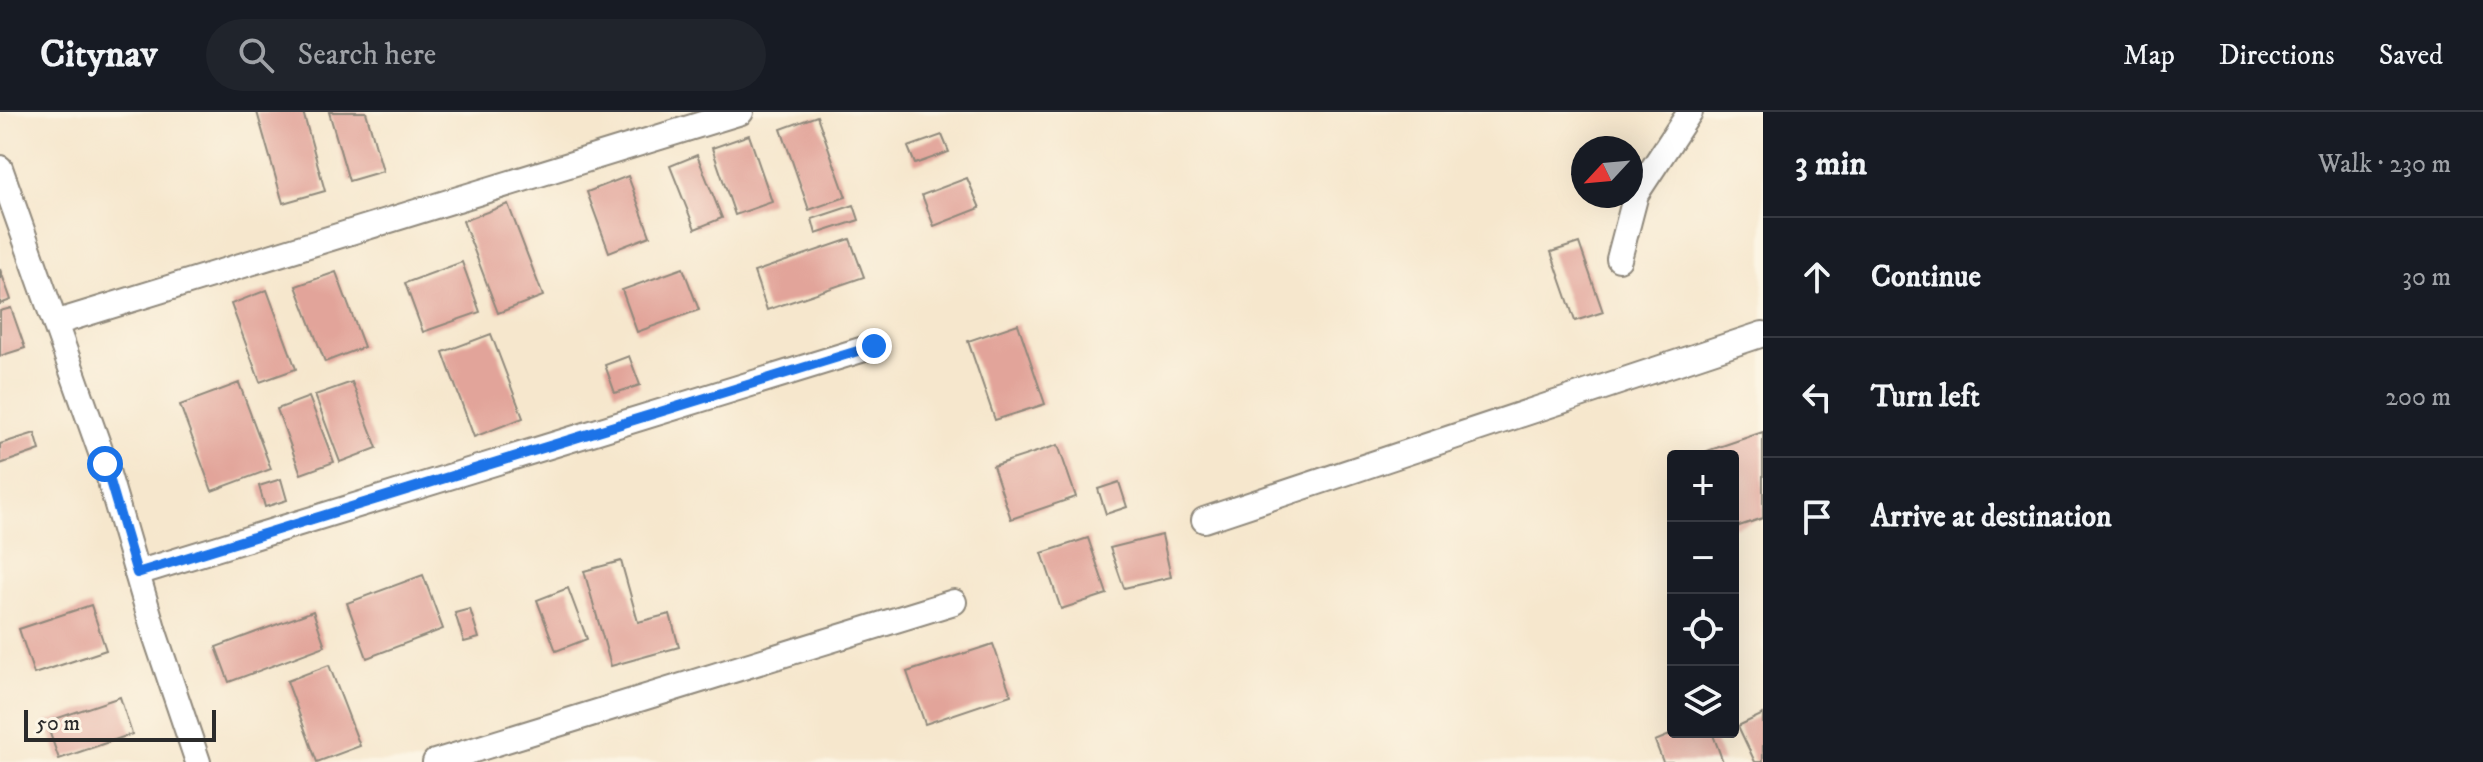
<!DOCTYPE html>
<html lang="en">
<head>
<meta charset="utf-8">
<style>
	body { margin:0; font-family:"IM FELL DW Pica",serif; background:#20242c; color:#f1f3f6 }
	.controls { position:absolute; right:24px; bottom:24px; display:grid; overflow:hidden; border-radius:8px; box-shadow:0 8px 32px #0002 }
	.controls button { width:72px; height:72px; display:grid; place-items:center; padding:0; border:0; border-bottom:2px solid #363941; background:#171b24; color:#f1f3f6; font:40px sans-serif }
	.compass { position:absolute; left:1571px; top:24px; width:72px; height:72px; border-radius:50%; background:#171b24; box-shadow:0 8px 32px #0002; rotate:244deg }
	.scale { position:absolute; left:24px; bottom:20px; width:192px; box-sizing:border-box; padding-left:8px; border:4px solid #2b2b2b; border-top:0; font-size:22px; line-height:28px; white-space:nowrap; color:#2b2b2b; -webkit-text-stroke:6px #fcf5e5; paint-order:stroke }
	.stop { position:absolute; width:24px; height:24px; margin:-18px; border:6px solid #1a73e8; border-radius:50%; background:#fff }
	.stop.end { background:#1a73e8; border-color:#fff; box-shadow:0 2px 8px #0008 }
	.list { margin:0; padding:0; list-style:none }
	h2 { display:flex; justify-content:space-between; align-items:center; height:104px; margin:0; padding:0 32px; font-size:34px }
	h2 small { font-size:26px; font-weight:400; color:#9ea1a6 }
	.list li { display:grid; grid-template-columns:52px 1fr auto; gap:24px; align-items:center; box-sizing:border-box; height:120px; padding:0 32px; border-top:2px solid #363941 }
	.list b { display:block; font-size:30px; white-space:nowrap }
	.list em { font-size:26px; font-style:normal; color:#9ea1a6 }
	.icon { flex:none; width:44px; height:44px; fill:none; stroke:currentColor; stroke-width:2; stroke-linecap:round; stroke-linejoin:round }
	.map { position:relative; flex:none; width:1763px; height:650px; overflow:hidden }
	header { display:flex; align-items:center; gap:48px; box-sizing:border-box; height:112px; padding:0 40px; background:#171b24; border-bottom:2px solid #363941 }
	header strong { font-size:38px }
	nav { display:flex; gap:44px; margin-inline-start:auto; font-size:28px }
	.search { width:560px; height:72px; background:#20242c; display:flex; align-items:center; gap:20px; box-sizing:border-box; padding:0 28px; border-radius:44px; color:#9ea1a6; font-size:30px }
	main { display:flex }
	aside { flex:1; background:#171b24 }
	.map>svg:first-child { display:block }
	.building { fill:#e2a49a }
	.lines { fill:none; stroke-linecap:round; stroke-linejoin:round }
	.minor-casing { stroke:#90897c; stroke-width:28 }
	.minor { stroke:#fff; stroke-width:24 }
	.route { stroke:#1a73e8; stroke-width:10 }
</style>
</head>
<body>
<header>
<strong>Citynav</strong>
<div class="search"><svg class="icon" aria-label="search" viewBox="0 0 24 24"><circle cx="10" cy="10" r="6"/><path d="M15 15l6 6"/></svg>Search here</div>
<nav><a>Map</a><a>Directions</a><a>Saved</a></nav>
</header>
<main>
<div class="map">
<svg width="1763" height="650" viewBox="0 0 1763 650">
	<rect width="100%" height="100%" fill="#fcf5e5"/>
	<filter id="ink" filterUnits="userSpaceOnUse"><feTurbulence type="fractalNoise" baseFrequency=".0125" numOctaves="2"/><feDisplacementMap in="SourceGraphic" scale="16" xChannelSelector="R" yChannelSelector="G"/><feConvolveMatrix kernelMatrix="1 2 1 2 8 2 1 2 1" color-interpolation-filters="sRGB"/></filter>
	<filter id="wash" filterUnits="userSpaceOnUse"><feTurbulence type="fractalNoise" baseFrequency=".006" numOctaves="4" result="noise"/><feDisplacementMap in="SourceGraphic" scale="32" xChannelSelector="R" yChannelSelector="G"/><feGaussianBlur stdDeviation="1.8" result="paint"/><feColorMatrix in="noise" values="0 0 0 0 0 0 0 0 0 0 0 0 0 0 0 0 0 1.4 0 .05"/><feComposite in="paint" operator="in"/></filter>
	<g filter="url(#wash)">
		<rect width="100%" height="100%" fill="#f6e7cd"/>
		<g id="blocks">
			<g class="building">
				<polygon points="257,0 303,0 325,79 283,91"/>
				<polygon points="329,0 366,0 383,59 349,69"/>
				<polygon points="817,4 846,85 809,98 781,17"/>
				<polygon points="749,23 772,90 735,103 712,36"/>
				<polygon points="942,23 949,40 915,52 908,35"/>
				<polygon points="697,43 722,106 695,117 670,54"/>
				<polygon points="628,64 650,124 609,140 587,80"/>
				<polygon points="967,66 980,96 934,114 922,83"/>
				<polygon points="508,92 543,184 498,201 463,109"/>
				<polygon points="854,93 859,108 816,122 812,107"/>
				<polygon points="850,127 864,165 767,198 754,160"/>
				<polygon points="1579,131 1603,200 1575,209 1551,140"/>
				<polygon points="462,150 480,200 423,220 405,171"/>
				<polygon points="683,156 699,198 637,220 622,178"/>
				<polygon points="0,157 11,188 0,192"/>
				<polygon points="336,160 364,235 325,250 296,174"/>
				<polygon points="267,178 296,257 260,270 231,192"/>
				<polygon points="11,196 25,236 0,244 0,199"/>
				<polygon points="1018,212 1045,292 995,308 968,229"/>
				<polygon points="491,222 523,306 474,325 443,240"/>
				<polygon points="629,244 640,273 615,281 605,253"/>
				<polygon points="352,270 377,336 340,350 315,283"/>
				<polygon points="239,271 271,357 212,379 180,293"/>
				<polygon points="309,285 334,350 301,362 277,297"/>
				<polygon points="1763,320 1763,406 1733,416 1733,344 1709,344 1707,339"/>
				<polygon points="35,321 40,338 0,352 0,332"/>
				<polygon points="1058,333 1076,385 1011,407 993,354"/>
				<polygon points="281,367 287,388 265,395 259,374"/>
				<polygon points="1119,370 1127,395 1106,402 1098,377"/>
				<polygon points="1162,423 1171,465 1124,476 1110,436"/>
				<polygon points="1088,426 1107,482 1061,497 1042,441"/>
				<polygon points="621,449 638,510 670,502 679,535 611,554 584,459"/>
				<polygon points="423,463 443,517 367,546 347,491"/>
				<polygon points="568,476 587,527 556,539 537,488"/>
				<polygon points="91,493 106,538 34,562 19,517"/>
				<polygon points="470,497 479,526 464,530 455,501"/>
				<polygon points="313,499 325,534 229,570 216,535"/>
				<polygon points="993,532 1011,583 925,612 907,560"/>
				<polygon points="329,553 360,634 317,650 287,569"/>
				<polygon points="120,585 132,622 59,647 46,610"/>
				<polygon points="1763,602 1763,650 1755,650 1738,614"/>
				<polygon points="1677,620 1712,620 1723,650 1663,650 1655,629"/>
			</g>
		</g>
	</g>
	<g filter="url(#ink)">
		<use href="#blocks" fill-opacity="0" stroke="#90897c" stroke-width="2"/>
		<g class="lines">
			<defs>
				<g id="minor">
					<polyline points="0,56 105,352 155,523 198,650"/>
					<polyline points="1619,147 1636,82 1690,0"/>
					<polyline points="55,211 741,0"/>
					<polyline points="1204,408 1763,222"/>
					<polyline points="137,461 874,234"/>
					<polyline points="435,650 954,490"/>
				</g>
			</defs>
			<use href="#minor" class="minor-casing"/>
			<use href="#minor" class="minor"/>
		</g>
	</g>
	<g class="lines" filter="url(#ink)">
		<polyline class="route" points="105,352 137,461 874,234"/>
	</g>
</svg>
<div class="controls">
<button>+</button>
<button>−</button>
<button><svg class="icon" aria-label="locate" viewBox="0 0 24 24"><circle cx="12" cy="12" r="6"/><path d="M12 2v4M12 18v4M2 12h4M18 12h4"/></svg></button>
<button><svg class="icon" aria-label="layers" viewBox="0 0 24 24"><path d="M12 4l9 5-9 5-9-5zM3 14l9 5 9-5"/></svg></button>
</div>
<svg class="compass" viewBox="-18 -18 36 36"><path d="M0-13l5 13h-10z" fill="#e53935"/><path d="M0 13l5-13h-10z" fill="#9ea1a6"/></svg>
<div class="scale">50 m</div>
<div class="stop" style="left:105px;top:352px"></div>
<div class="stop end" style="left:874px;top:234px"></div>
</div>
<aside>
<h2>3 min<small>Walk · 230 m</small></h2>
<ul class="list">
<li><svg class="icon" aria-label="ahead" viewBox="0 0 24 24"><path d="M12 20V5M6 11l6-6 6 6"/></svg><div><b>Continue</b></div><em>30 m</em></li>
<li><svg class="icon" aria-label="left" viewBox="0 0 24 24"><path d="M17 20v-9H6M10 6l-5 5 5 5"/></svg><div><b>Turn left</b></div><em>200 m</em></li>
<li><svg class="icon" aria-label="arrive" viewBox="0 0 24 24"><path d="M6 21V4h12l-3 4 3 4H6"/></svg><div><b>Arrive at destination</b></div></li>
</ul>
</aside>
</main>
</body>
</html>
